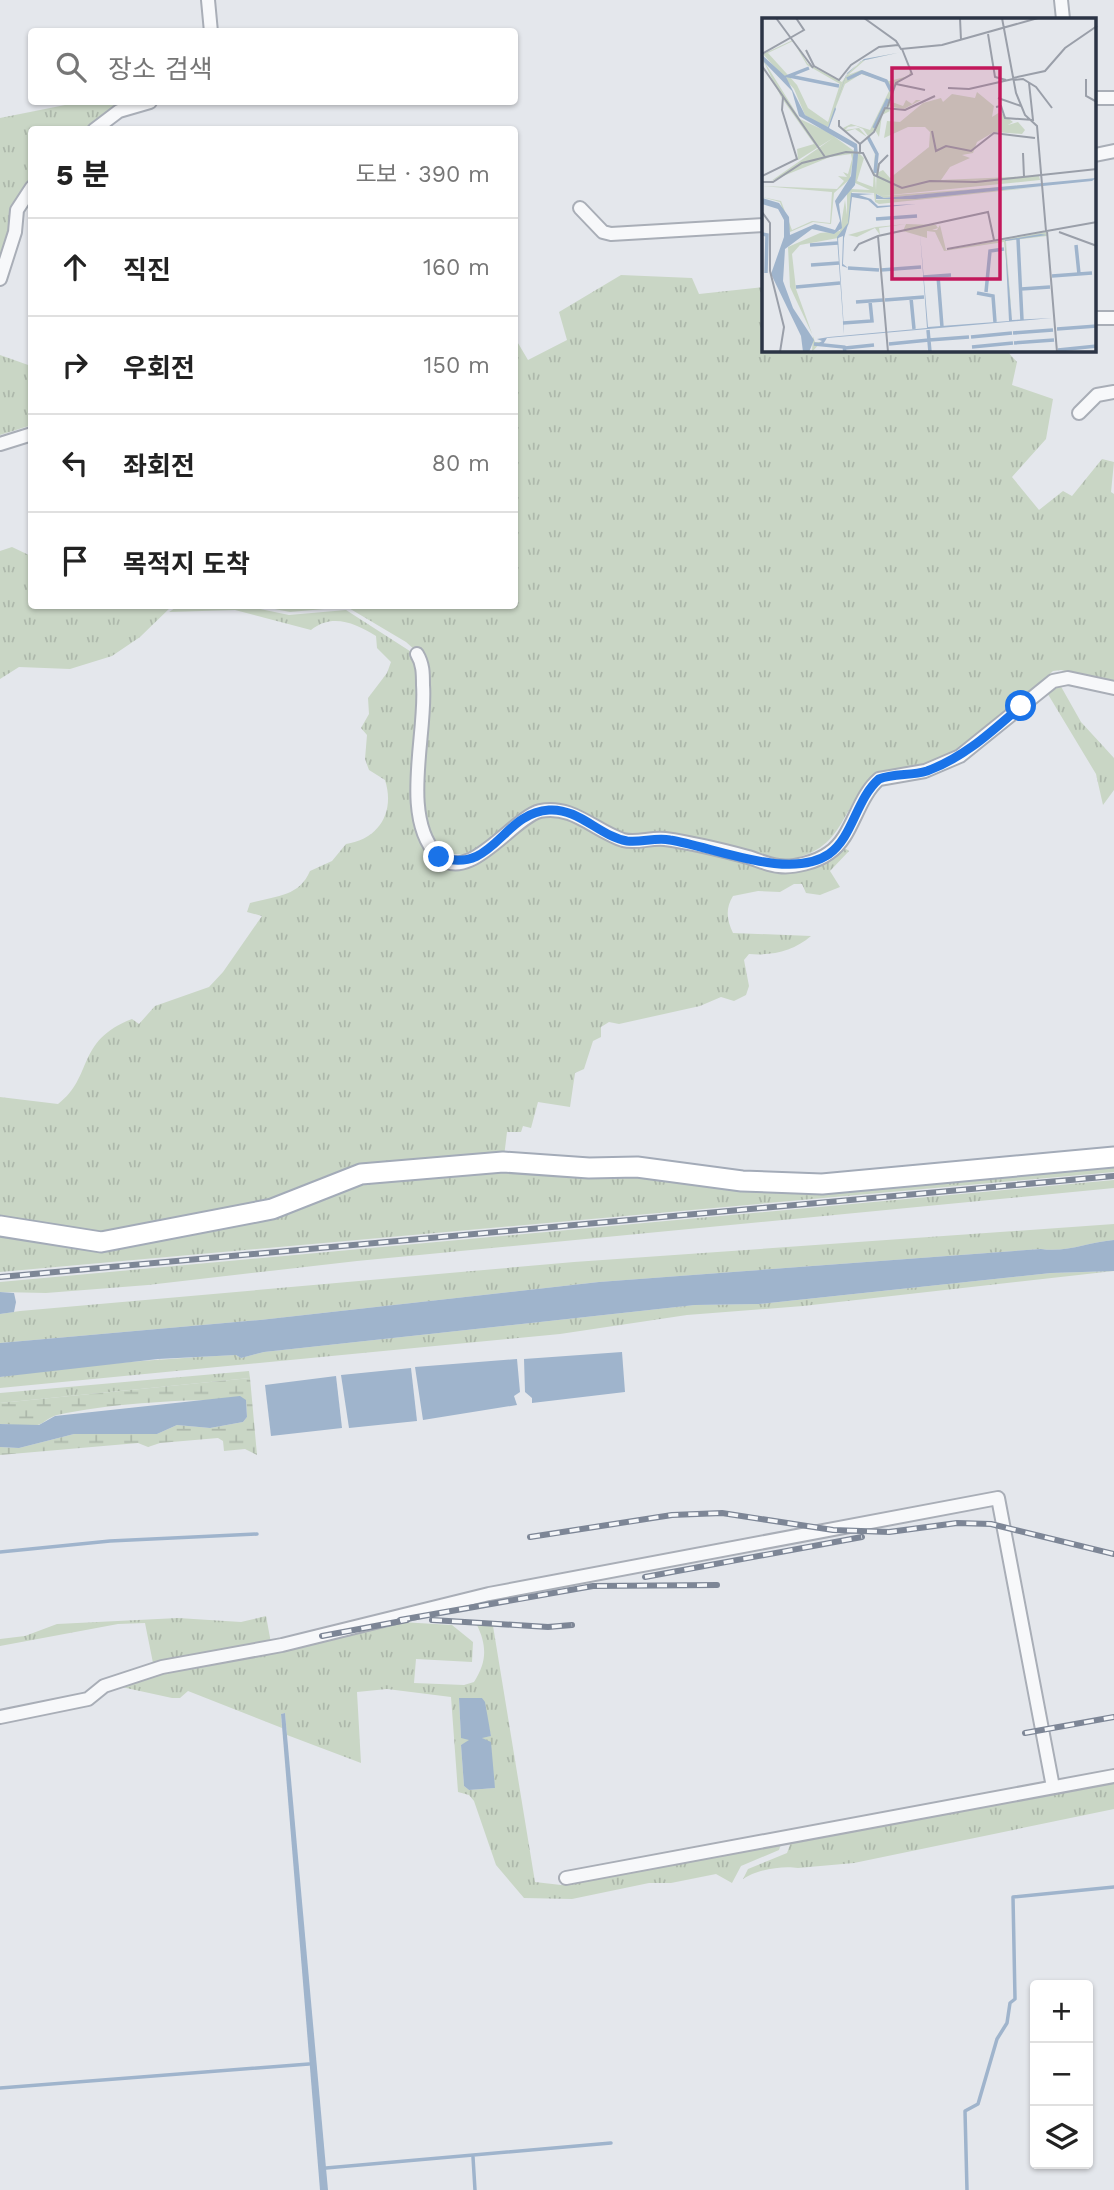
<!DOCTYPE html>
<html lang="ko">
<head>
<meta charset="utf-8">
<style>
	body { margin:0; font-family:"Work Sans","Noto Sans KR",sans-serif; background:#f2f2f2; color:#222 }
	.controls { position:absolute; right:21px; bottom:21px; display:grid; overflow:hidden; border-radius:7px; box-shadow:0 2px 5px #0004 }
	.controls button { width:63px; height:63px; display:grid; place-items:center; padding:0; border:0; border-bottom:2px solid #e0e0e0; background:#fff; color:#222; font:35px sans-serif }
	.stop { position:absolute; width:21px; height:21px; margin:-16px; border:5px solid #1a73e8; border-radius:50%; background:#fff }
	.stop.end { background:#1a73e8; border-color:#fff; box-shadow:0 2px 7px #0008 }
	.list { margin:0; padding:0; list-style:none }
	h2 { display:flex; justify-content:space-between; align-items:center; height:91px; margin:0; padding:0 28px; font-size:30px }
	h2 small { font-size:23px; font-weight:400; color:#767676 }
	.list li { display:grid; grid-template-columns:46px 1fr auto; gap:21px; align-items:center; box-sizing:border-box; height:98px; padding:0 28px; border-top:2px solid #e0e0e0 }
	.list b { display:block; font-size:26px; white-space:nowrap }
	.list em { font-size:23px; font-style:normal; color:#767676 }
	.icon { flex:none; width:38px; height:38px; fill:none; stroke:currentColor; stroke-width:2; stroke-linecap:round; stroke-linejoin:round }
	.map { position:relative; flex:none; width:1114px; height:2190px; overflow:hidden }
	.search { position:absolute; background:#fff; box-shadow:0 2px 5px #0004; left:28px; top:28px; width:490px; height:77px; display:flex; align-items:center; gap:18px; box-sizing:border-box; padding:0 24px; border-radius:7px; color:#767676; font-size:26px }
	.panel { position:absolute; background:#fff; box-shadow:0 2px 5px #0004; left:28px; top:126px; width:490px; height:483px; border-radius:7px }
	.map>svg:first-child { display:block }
	.grass { fill:url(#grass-tufts); fill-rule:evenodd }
	.wetland { fill:url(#wetland-marsh) }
	.water { fill:#9fb4cc }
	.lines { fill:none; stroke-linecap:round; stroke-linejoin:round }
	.stream { stroke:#9fb4cc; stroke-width:3.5 }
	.street-casing { stroke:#a9aeb7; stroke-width:16 }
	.primary-casing { stroke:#a3abb8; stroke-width:23 }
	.street { stroke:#f7f8fa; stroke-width:12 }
	.primary { stroke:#fff; stroke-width:19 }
	.rail-casing { stroke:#7d8696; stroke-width:6 }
	.rail { stroke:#f4f6f9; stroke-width:3.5; stroke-dasharray:10; stroke-linecap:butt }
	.route { stroke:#1a73e8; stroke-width:9 }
	.inset-river { fill:none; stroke:#9fb4cc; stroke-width:3.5 }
	.inset-road { fill:none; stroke:#9a9fa9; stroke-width:2 }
	.view { fill:#c2185b; fill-opacity:0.15; stroke:#c2185b; stroke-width:3.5 }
	.inset-edge { fill:none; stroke:#2b3445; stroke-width:3.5 }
</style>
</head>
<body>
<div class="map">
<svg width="1114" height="2190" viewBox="0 0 1114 2190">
	<defs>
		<pattern id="grass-tufts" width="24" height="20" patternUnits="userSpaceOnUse" patternTransform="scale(1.75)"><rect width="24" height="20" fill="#c9d6c5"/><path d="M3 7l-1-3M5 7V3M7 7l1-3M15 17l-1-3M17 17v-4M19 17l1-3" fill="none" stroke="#adb8ab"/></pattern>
		<pattern id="wetland-marsh" width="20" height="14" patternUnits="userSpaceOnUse" patternTransform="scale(1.75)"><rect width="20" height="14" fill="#c9d6c5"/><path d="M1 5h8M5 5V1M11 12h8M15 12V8" fill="none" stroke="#adb8ab"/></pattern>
	</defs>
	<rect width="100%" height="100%" fill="#e4e7ec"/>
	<g class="grass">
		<polygon points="80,102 135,102 89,129 32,130 31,177 0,269 0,118"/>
		<path d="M621,275l71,3 7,16 65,-7v63h242l11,12 -5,23 41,14 -7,40 -34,38 27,33 24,-19 9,5 30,-37 12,3 -3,30 3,2v190l-53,-14 -8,1 -66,59 -37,26 -30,12 -42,6c-41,33 -30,77 -93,86l-156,-23 -72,-31 -91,49 -21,-2c-37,-45 -20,-80 -16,-130 1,-22 -1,-44 -5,-65l-18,-16 -59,-35 -57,5 -31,-6h255l1,-268 13,22 39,-20 -8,-28z"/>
		<polygon points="0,355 31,366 32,425 0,435"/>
		<polygon points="12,547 31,556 32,606 172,606 140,637 112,656 70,669 19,667 0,679 0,551"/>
		<path d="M178,606h68l43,9 57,-5 70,45 4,6 -6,120 17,68 32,13 52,-36 40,-15 47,21 58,8 119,28 61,-23 9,6 -19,20 10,16 -20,8 -14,-2 -4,-9h-8l-14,8 -22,-1 -25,5c-8,13 -6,24 0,37l78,3c-17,15 -40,20 -62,18l-5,6 5,26 -3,9 -12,6 -13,-4 -21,9 -81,18 -10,-2 -8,5v10l-8,4 -9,28 -9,4 -5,34 -32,-5 -7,26 -8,-2 -2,6h-14l-3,25 -35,2 -346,77 -123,-13v-126l58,7c36,-27 17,-63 74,-85l7,5 16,-18 54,-19 14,-15 39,-56 -15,-4 3,-9c25,-7 49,-6 60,-32l22,-10 14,-17c34,-5 49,-33 39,-64l-16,-10 -4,-11 2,-24 -6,-7 8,-14 -1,-16 19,-25 4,-11 -14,-14 -1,-12c-21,-13 -44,-23 -65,-6l-76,-20 -66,2z"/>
		<polygon points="1059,683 1081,722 1114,758 1114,790 1103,805 1096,774 1046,691"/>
		<polygon points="1114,1162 1114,1172 0,1272 0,1231 80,1245 273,1215 307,1207 351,1184 484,1168 639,1173 725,1185"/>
		<polygon points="1114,1180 1114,1188 357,1261 148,1285 46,1293 0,1292 0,1282"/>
		<path d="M1114,1224v16c-25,2 -48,13 -73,9l-442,33 -339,38 -260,23v-29l20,-3 554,-49z"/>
		<path d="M1114,1271l-311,35 -116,9 -127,19 -560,54v-11c78,-12 158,-18 236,-22l5,3 23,-6 431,-47 64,-1 292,-31z"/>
		<polygon points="249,1371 250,1378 0,1403 0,1393"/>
		<polygon points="266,1616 271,1643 153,1663 145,1623 118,1624 0,1646 0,1639 25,1636 57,1624 178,1618 241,1622"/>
		<path d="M401,1622l51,3 21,17 -1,20 -56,-3 -2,24 50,2 10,-3c13,-20 13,-36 3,-57l16,1 42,256 26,3 220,-41 -2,6 -38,16 -9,17 -16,-9 -45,9h-22l-77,16 -48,-1 -28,-33 -22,-64 -5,-6 -11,-3 -7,-95 -64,-8 -30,3 4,71 -74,-28 -2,-22 -4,1 1,14 -94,-37 -8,7h-8l-55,-12 47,-15zM459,1698h23l9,38 -9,1 13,51 -26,2 -5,-4 -3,-41 8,-3v-3l-8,-2z"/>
		<path d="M1114,1783v26l-260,54 -56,5c-15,-3 -43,2 -55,11l5,-10 39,-16 4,-11z"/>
	</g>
	<path class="wetland" d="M250,1378l7,77 -12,-6 -21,2 -1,-10 -5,-3 -58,5 -12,4 -10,-4 -138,12v-8l19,1 55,-14h83l20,-9 33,3 33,-6 4,-5 -1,-17c-57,-1 -133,3 -189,15 -8,2 -13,8 -19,10 -11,3 -27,-1 -38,-1v-21z"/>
	<g class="water">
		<path d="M1114,1240v31l-63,2 -292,31 -64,1 -431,47 -23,6 -5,-3 -78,4 -158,18v-34l260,-23 339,-38 442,-33c25,4 48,-7 73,-9z"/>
		<polygon points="0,1292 14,1293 16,1302 14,1312 0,1314"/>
		<polygon points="622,1352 625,1392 532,1403 532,1398 525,1392 524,1359"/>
		<polygon points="517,1359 520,1392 514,1396 517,1405 423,1420 415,1367"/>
		<polygon points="411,1368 417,1421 349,1428 341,1375"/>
		<polygon points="336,1376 342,1428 271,1436 265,1385"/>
		<polygon points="240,1396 246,1400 247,1417 243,1422 210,1428 177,1425 157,1434 74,1434 19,1448 0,1447 0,1424 39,1425 55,1416"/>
		<polygon points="459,1698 482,1698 485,1702 491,1736 482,1738 491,1742 495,1788 469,1790 464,1786 461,1745 469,1740 461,1738"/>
		<polygon points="285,1713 328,2190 320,2190 281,1714"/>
	</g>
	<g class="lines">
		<g class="stream">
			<polyline points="0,1552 110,1541 257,1534"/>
			<polyline points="0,2088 309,2064"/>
			<polyline points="473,2157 475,2190"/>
			<polyline points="326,2168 611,2143"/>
			<polyline points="967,2190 965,2111 978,2104 997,2039 1007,2023 1010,2003 1015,1999 1013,1897 1114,1887"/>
		</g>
		<defs>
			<g id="street">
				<polyline points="208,0 211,32"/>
				<polyline points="1061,0 1063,19"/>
				<polyline points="1095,98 1114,98"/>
				<polyline points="94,130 119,111 150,102"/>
				<polyline points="1095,155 1114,151"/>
				<polyline points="580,208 603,232 611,234 764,225"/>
				<polyline points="0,279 15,232 17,210 32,187"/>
				<polyline points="1097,318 1114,318"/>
				<polyline points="1079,413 1097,395 1114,392"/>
				<polyline points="0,444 32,434"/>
				<path d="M417,654c6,10 6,19 6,31 4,48 -23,131 14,170 31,32 75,-37 103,-44 32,-7 55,20 83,29 14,4 28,-3 42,-1 28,4 57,11 83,18 10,3 20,8 31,9 14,2 38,-4 50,-13 24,-16 27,-54 50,-74l46,-8 35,-15 93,-75 15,-3 46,10"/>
				<polyline points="0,1717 88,1699 104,1686 162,1667 282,1645 489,1594 998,1498 1053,1787"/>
				<polyline points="566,1878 1114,1776"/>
			</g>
			<polyline id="primary" points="0,1226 101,1242 272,1209 361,1174 503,1162 589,1168 637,1167 742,1181 822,1184 1114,1157"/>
		</defs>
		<use href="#street" class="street-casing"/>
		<use href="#primary" class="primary-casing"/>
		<use href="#street" class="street"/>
		<use href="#primary" class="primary"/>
		<defs>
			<g id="rail">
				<polyline points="0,1277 1114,1176"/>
				<polyline points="530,1537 672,1515 722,1513 833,1530 889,1532 957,1523 991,1524 1114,1554"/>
				<polyline points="645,1577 862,1537"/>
				<polyline points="400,1620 593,1586 717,1585"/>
				<polyline points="432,1620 548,1627 572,1625"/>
				<polyline points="322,1636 407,1620"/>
				<polyline points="1025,1733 1114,1717"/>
			</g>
		</defs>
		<use href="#rail" class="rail-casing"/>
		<use href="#rail" class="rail"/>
	</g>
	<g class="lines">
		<path class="route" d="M439,857c56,18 62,-44 110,-47 30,-2 50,26 78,31 14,2 28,-4 43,-1 44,7 120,41 159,14 24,-17 27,-55 50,-75 15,-6 32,-3 48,-8 38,-14 64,-39 94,-65"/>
	</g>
	<g transform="translate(762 18)">
		<rect width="334" height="334" fill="#e4e7ec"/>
		<path d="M31,22l15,24 34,18 6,-9 15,-13 39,-8 -37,8 -17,15 13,-5 28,11 20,-5 2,-11v10l-15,8 -7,18 14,5 3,-6 6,4 4,-4h5l-17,9 -18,-3 4,5 -8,4 -3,22 -4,-7 -7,6 -5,-7 -7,-3 -8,1 -3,3 14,-2 8,9 -12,-8 -10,3 -2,-4 8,-4 19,6 20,-41 -4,-7 -25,-8 -16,10 -17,43 -12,-5 -11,-7 -11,-26 -31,-35zM31,23l14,24 33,19 -12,38 -20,-14 -11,-23 -29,-32zM0,40l38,61 28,13 26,19 -4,28 -16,14 -3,31 -18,-2 -23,10 -10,-30 -18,-5 19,4 11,29 20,-9 18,2 2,-31 -70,-6 75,3 7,-8 -6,-5 9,1 -4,-5 5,2 4,-15 -1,-5 -21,3 -59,24 62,-43 -35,22 -1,-11 17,-5 -33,-47zM215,74l17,14 -2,11 8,-5 13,10 -5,3 10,-3 7,8 -3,4 -28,-2 -17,10 -4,11 -11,2 8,3 -20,9 -9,13 98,-4 1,4 -160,16 160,-12 -156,14 -7,-4 -1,6 164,-13 -161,17 -4,-2 -1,-9 -22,-1 -3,32 -11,15 2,36 -2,-37 -38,7 -8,9 4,35 19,53h6l-9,10 1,-16 -23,-49 -2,-40 32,-14 20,-2 5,-31 2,15v-25l5,-6 -2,5 20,1 -17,-8 5,-30 6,6 -7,23 16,6 2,-37v24l1,16 1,-29 2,11 4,-2 7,8 39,-31 1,-15 -5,-5h-17l-24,11 3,-17 13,1 23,-19 18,-5 2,4 9,-8 23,4zM144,206l30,1 2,3 -6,2h5l3,-5 6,25 100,-18 1,4 -41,5 6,79 -8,-78 -60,9 -9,-19 -8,-1v7l-24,-7 3,-7 -27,4 1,7 -5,-7 -18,9 -9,-2 28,-8z" fill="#c9d6c5" fill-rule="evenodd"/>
		<path d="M135,35l-36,8 -15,14 -11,32 1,2 -7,19 28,16 1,11 -3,30 -16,19 3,24 -8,6 -22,-5 -27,20 -2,32 10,27 21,32 -5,12h-6l-2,-16 -30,-62 13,-37v-17l-6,-11 -16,-5v-6l17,5 10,14 1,18 25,-11 20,6 5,-9 -5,-20 16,-25 3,-28 -55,-32 -7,-25 -28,-29 -2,-7 24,22 19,38 23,12 19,-54 17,-14zM334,160l-4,3 -177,18h-39v-5l8,4zM89,175l23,1 -15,1 12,4 7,7 38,-2 -39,4 -9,-8 -16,-3 -3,24 -5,17 -1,26 5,4 -6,-2 1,-30 -5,2 6,91v5l-7,-97 11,-14zM158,215l8,94 81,-6 -4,-81 36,-6 6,1 -42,6 7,79 40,-2 -225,20 -5,8 -6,-1 6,-4 -5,-2 12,-2 98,-9z" fill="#9fb4cc"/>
		<path class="inset-river" d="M47,50l-20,8 50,10M85,61l15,-7 24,9 5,10M112,110l14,-29M106,119l9,17 -2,19M114,201l41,-3M0,216l5,1 -1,38M256,221l4,81M48,227l28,-2M314,227l3,29M49,247l28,-2M86,250l31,2M119,252l40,-3M176,258l4,51M290,258l40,-3M161,259l28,-2M34,269l44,-4M259,271l29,-2M224,274l4,-41 14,-2M215,275l16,3 2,26M149,280l3,31M123,282l39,-3M94,284l27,-2M81,305l29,-2 -2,-20M295,311l40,-3M166,312l2,22M251,315l40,-3M209,319l41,-4M167,322l40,-3M252,325l40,-3M52,326l30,3 1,5M127,326l40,-4M210,329l41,-4M83,330l29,-3M296,332l39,-4"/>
		<path class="inset-road" d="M14,0l37,50M102,0l32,23 5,8 41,-4 96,-27M198,0l1,22M240,0l14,75 9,22 12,11 9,105M226,16l7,43 11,3M44,32l8,16 25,14 12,-15 28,-18 19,-2M0,36l42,-24 -8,-12M0,48l63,91M251,60l32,-7 20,-23 32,-22M324,61v17l11,6M252,62l9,-1 13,8 16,21M134,66l29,6M186,70l21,1 44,-10M236,80l23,8M234,89l5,-1 4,12 28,2 -4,-37M125,90l9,-25 16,-9 -10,-25M77,102v6l21,18M170,113l4,20 10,-5 25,5 23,-18 41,5M98,134v-8l14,-12 11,-24 20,2 30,-14M261,135l1,24M0,158l35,-17 -15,-49 1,-13M115,158l2,-12 9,-9M0,164h11l29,-19 44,-11 17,1 11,22 28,13 28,-7 46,1 121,-13M0,194l8,11v48l14,56 -4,25M285,213l10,121M297,214l38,14M116,218l10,116M185,231l150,-27M92,233l5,-7 19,-8 110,-24 6,28"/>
		<path class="view" d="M130,50h108v211h-108z"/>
		<rect width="334" height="334" class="inset-edge"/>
	</g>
</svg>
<div class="controls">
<button>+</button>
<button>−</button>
<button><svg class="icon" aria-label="layers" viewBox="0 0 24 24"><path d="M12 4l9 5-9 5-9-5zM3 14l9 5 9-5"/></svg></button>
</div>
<div class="stop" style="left:1021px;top:706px"></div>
<div class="stop end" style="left:439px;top:857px"></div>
<div class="search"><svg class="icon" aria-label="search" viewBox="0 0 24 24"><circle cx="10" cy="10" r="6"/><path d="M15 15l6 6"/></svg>장소 검색</div>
<section class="panel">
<h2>5 분<small>도보 · 390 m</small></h2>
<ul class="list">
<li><svg class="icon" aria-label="ahead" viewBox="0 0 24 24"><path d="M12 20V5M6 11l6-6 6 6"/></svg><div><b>직진</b></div><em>160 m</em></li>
<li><svg class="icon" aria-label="right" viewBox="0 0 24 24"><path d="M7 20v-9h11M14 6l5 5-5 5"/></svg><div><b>우회전</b></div><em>150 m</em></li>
<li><svg class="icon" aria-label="left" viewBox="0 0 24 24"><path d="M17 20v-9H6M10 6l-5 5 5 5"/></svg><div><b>좌회전</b></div><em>80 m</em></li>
<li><svg class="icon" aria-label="arrive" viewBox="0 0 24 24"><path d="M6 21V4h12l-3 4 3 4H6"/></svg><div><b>목적지 도착</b></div></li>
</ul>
</section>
</div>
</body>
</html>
